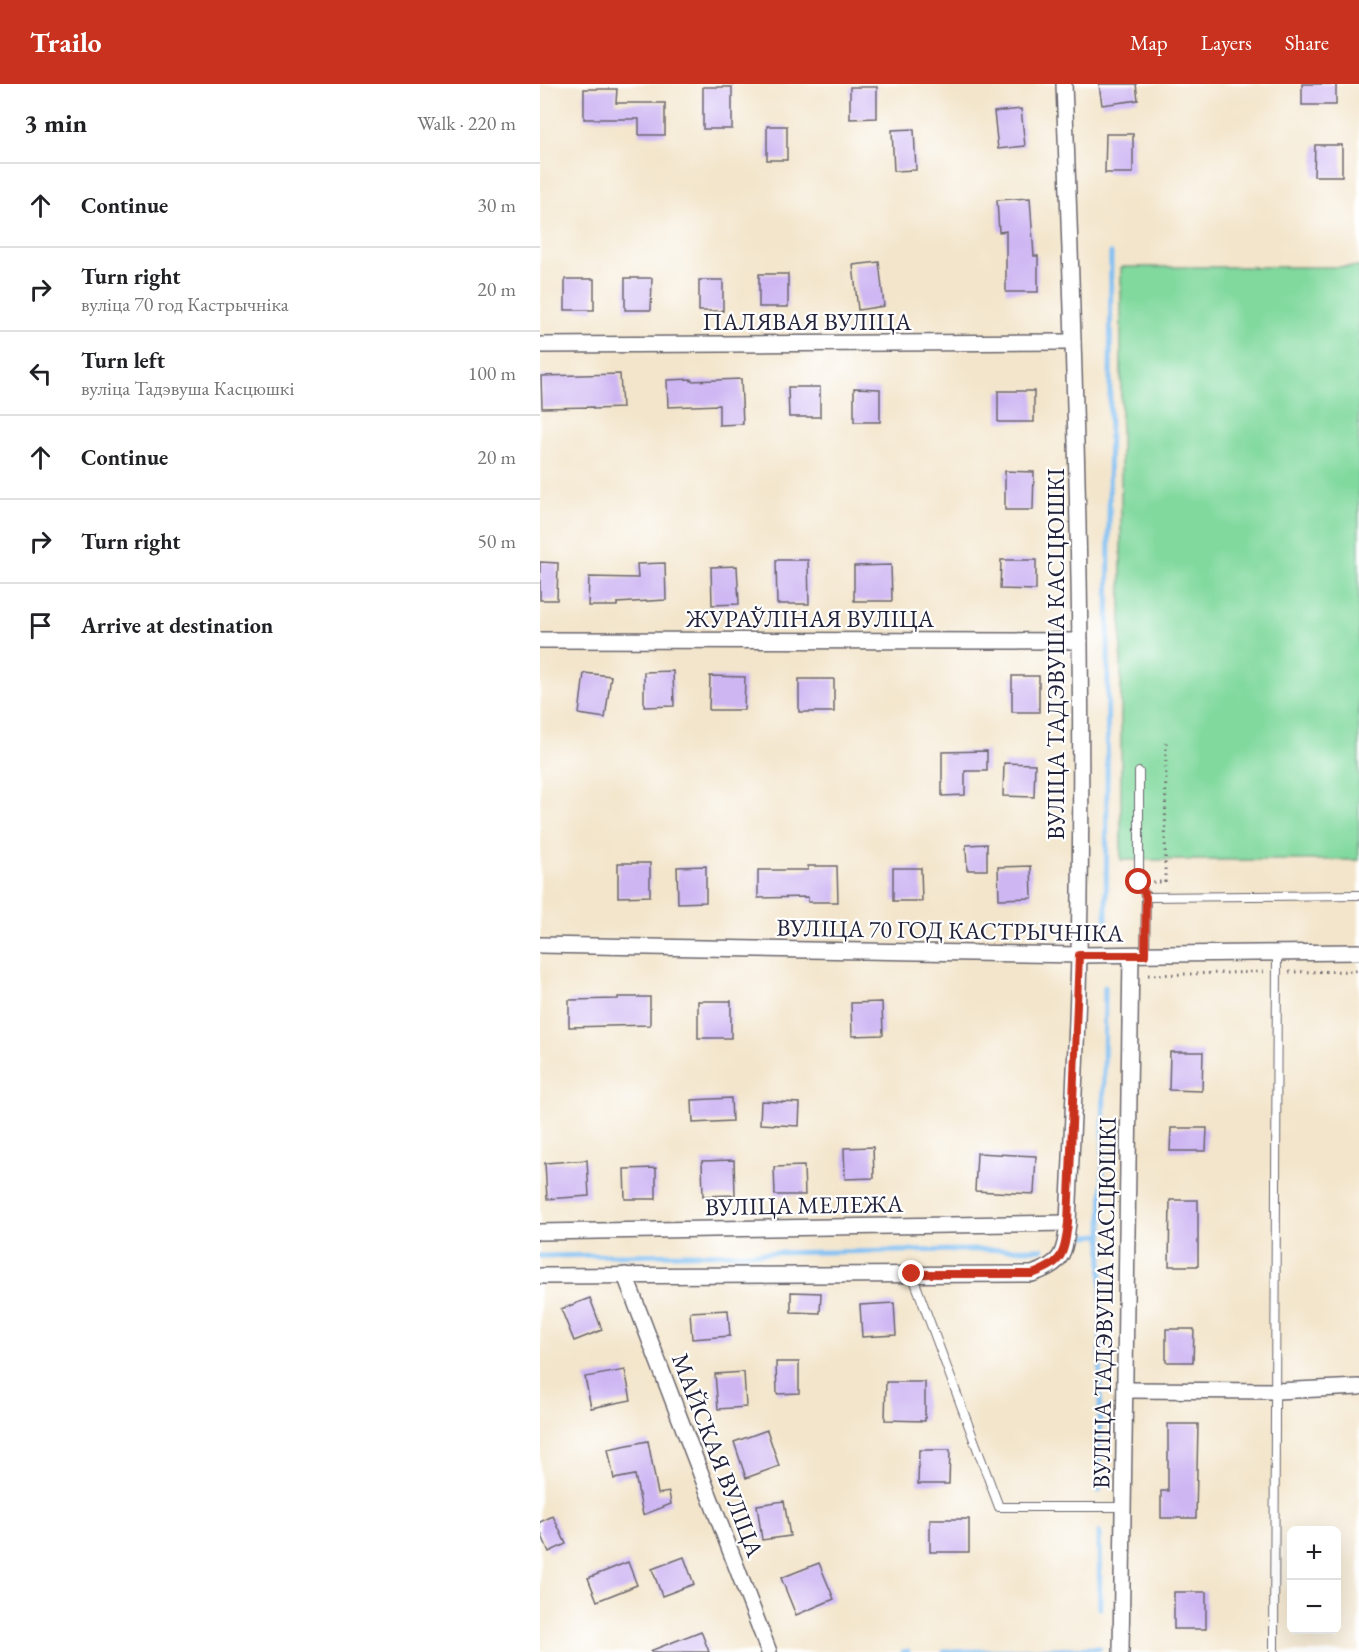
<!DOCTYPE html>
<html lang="en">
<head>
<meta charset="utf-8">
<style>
	body { margin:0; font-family:"EB Garamond",serif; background:#f2f2f2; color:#202124 }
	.controls { position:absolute; right:18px; bottom:18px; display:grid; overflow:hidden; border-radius:9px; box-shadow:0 6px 24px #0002 }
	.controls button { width:54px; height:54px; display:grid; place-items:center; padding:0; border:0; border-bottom:2px solid #e0e0e0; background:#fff; color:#202124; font:30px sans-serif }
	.stop { position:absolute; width:18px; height:18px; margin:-14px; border:4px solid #c8321e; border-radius:50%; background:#fff }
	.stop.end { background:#c8321e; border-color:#fff; box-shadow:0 2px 6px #0008 }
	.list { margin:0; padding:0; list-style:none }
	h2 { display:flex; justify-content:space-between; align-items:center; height:78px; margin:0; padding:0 24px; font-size:26px }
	h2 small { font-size:20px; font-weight:400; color:#757577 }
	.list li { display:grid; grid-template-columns:39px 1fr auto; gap:18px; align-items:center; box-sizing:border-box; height:84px; padding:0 24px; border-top:2px solid #e0e0e0 }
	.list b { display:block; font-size:22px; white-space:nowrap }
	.list p { margin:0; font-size:20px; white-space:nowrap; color:#757577 }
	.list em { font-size:20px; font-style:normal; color:#757577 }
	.icon { flex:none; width:33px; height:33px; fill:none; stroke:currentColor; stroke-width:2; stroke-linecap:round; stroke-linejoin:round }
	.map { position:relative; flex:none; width:819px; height:1568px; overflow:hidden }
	header { display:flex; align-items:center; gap:36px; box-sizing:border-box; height:84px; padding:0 30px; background:#c8321e; color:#fff }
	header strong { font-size:28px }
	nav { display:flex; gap:33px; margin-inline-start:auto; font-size:21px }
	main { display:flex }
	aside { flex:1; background:#fff }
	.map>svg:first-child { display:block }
	.green { fill:#81d99e; stroke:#527e6c; stroke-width:1.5 }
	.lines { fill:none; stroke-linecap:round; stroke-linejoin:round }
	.stream { stroke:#7dbef2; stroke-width:5 }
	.building { fill:#ceb6f3 }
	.service-casing { stroke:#6b666d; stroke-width:10 }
	.minor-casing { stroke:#6b666d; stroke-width:18 }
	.path { stroke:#6b666d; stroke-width:3; stroke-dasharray:1.5 4.5; stroke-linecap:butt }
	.service { stroke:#fff; stroke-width:8 }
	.minor { stroke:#fff; stroke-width:15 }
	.route { stroke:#c8321e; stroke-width:8 }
	.labels { text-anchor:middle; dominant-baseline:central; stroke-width:4.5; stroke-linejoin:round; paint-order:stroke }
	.street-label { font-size:24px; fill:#22223b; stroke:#fff }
</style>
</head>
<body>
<header>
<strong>Trailo</strong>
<nav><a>Map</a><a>Layers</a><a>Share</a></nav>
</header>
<main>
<aside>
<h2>3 min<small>Walk · 220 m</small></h2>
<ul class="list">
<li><svg class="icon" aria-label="ahead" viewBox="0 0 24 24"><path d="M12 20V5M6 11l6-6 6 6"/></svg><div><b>Continue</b></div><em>30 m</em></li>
<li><svg class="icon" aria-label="right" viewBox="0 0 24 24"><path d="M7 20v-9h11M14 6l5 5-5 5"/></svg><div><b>Turn right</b><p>вуліца 70 год Кастрычніка</p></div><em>20 m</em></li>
<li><svg class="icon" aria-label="left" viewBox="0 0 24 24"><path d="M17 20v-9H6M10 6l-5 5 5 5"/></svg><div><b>Turn left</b><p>вуліца Тадэвуша Касцюшкі</p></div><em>100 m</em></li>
<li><svg class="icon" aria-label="ahead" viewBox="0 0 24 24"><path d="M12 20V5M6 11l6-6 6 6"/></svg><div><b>Continue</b></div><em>20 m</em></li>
<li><svg class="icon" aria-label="right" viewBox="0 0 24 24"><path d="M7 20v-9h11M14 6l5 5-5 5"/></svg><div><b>Turn right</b></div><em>50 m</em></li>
<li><svg class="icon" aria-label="arrive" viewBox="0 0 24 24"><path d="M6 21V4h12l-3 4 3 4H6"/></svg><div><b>Arrive at destination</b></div></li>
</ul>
</aside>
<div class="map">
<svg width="819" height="1568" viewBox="0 0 819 1568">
	<rect width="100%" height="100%" fill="#fff"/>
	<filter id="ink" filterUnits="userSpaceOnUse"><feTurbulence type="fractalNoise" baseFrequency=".0167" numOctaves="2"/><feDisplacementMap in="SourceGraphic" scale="12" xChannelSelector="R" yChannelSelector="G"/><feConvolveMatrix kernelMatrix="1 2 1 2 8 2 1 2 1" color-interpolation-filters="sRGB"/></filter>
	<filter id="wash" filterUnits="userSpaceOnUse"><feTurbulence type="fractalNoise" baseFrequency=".008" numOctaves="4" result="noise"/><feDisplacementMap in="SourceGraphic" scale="24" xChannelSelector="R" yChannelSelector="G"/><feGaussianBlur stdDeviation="1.35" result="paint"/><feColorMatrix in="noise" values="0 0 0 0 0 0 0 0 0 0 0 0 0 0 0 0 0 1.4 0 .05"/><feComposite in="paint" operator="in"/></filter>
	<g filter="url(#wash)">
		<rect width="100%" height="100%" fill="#f3e5cb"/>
		<rect class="green" x="581" y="183" width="238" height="593"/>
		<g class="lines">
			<g class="stream">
				<polyline points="566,844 571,169"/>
				<polyline points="545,1152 562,1151"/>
				<polyline points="0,1172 502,1165"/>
				<polyline points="559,1407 565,903"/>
				<polyline points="559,1448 560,1524"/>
				<polyline points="363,1568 368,1567"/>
				<polyline points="404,1568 560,1564"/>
			</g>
		</g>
		<g id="blocks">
			<g class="building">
				<polygon points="559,0 596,0 598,16 562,21"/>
				<rect x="762" y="0" width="34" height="21"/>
				<rect x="163" y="3" width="29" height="42"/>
				<polygon points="310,3 337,3 337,34 310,35"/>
				<polygon points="44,5 77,5 76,19 125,19 125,51 99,51 99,35 44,35"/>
				<polygon points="481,25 485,62 458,65 454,28"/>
				<rect x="227" y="42" width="20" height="34"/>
				<polygon points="374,45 376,86 354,87 352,46"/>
				<polygon points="566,50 593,50 593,89 565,89"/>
				<polygon points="775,61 802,61 802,92 774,92"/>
				<polygon points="490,114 494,172 498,172 498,208 466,208 466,147 459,148 457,116"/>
				<polygon points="339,178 344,222 318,226 313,181"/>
				<rect x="219" y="190" width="29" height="33"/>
				<polygon points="85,194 112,194 111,226 85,226"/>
				<rect x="25" y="195" width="29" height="31"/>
				<rect x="159" y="196" width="24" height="31"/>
				<polygon points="80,290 82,324 53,325 53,323 2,324 1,292"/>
				<polygon points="151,295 151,297 201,295 203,340 179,341 179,321 128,323 127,296"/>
				<polygon points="248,303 280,303 280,333 249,333"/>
				<polygon points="314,304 340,305 340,338 314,338"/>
				<rect x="458" y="307" width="36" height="31"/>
				<polygon points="465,387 494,388 493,426 465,426"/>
				<polygon points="236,476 268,476 269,520 237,520"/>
				<polygon points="461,476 496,476 496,506 460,505"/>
				<polygon points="0,478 18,479 17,516 0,516"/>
				<polygon points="125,479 126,516 77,519 77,522 48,522 49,493 98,494 97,480"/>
				<polygon points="351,481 352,517 314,517 314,482"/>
				<polygon points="197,482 199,520 172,521 171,483"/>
				<polygon points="133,587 134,622 104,623 104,588"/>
				<polygon points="44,589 71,592 65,634 39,630"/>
				<polygon points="170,592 205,593 204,626 169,626"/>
				<rect x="472" y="592" width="27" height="36"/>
				<rect x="259" y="595" width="35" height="33"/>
				<polygon points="447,667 447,687 425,687 425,711 402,712 402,668"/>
				<polygon points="464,679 495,680 494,713 463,712"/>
				<polygon points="447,760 447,786 427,786 426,761"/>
				<polygon points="78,779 110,779 110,812 78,813"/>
				<polygon points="166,782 166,818 138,819 137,783"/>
				<polygon points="268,782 297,782 298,818 268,818 268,813 218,814 218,786 268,786"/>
				<polygon points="491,782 492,814 459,815 458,783"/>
				<polygon points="353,784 381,784 382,817 353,817"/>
				<polygon points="78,913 110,913 110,941 29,943 29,916 78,915"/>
				<rect x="158" y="917" width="33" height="37"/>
				<polygon points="342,918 343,951 312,952 311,919"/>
				<polygon points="630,968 663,968 662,1007 629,1006"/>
				<polygon points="191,1014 192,1037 153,1039 152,1016"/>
				<polygon points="221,1017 260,1019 259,1042 220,1040"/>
				<polygon points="631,1044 667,1044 666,1067 630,1067"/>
				<polygon points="333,1063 334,1094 305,1095 304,1064"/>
				<polygon points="437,1069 496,1072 494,1110 435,1107"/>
				<polygon points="47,1076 49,1112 7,1115 5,1079"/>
				<polygon points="194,1076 195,1111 163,1112 162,1077"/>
				<polygon points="264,1082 265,1111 235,1111 234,1083"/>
				<polygon points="116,1084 116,1115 85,1115 84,1085"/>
				<polygon points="630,1116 658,1116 658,1182 629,1182"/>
				<polygon points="251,1208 281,1209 280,1229 251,1228"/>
				<polygon points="50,1214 62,1246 34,1257 21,1225"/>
				<polygon points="354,1219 356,1251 322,1253 320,1221"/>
				<polygon points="188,1226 190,1252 152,1255 150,1228"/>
				<polygon points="626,1245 654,1245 653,1278 626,1278"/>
				<polygon points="236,1278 259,1278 259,1309 237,1310"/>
				<polygon points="85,1286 91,1316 51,1324 45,1293"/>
				<polygon points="204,1288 206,1323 178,1325 175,1290"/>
				<polygon points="346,1298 385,1298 385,1337 345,1336"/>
				<polygon points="628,1340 658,1340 656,1434 621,1434 621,1407 628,1407"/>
				<polygon points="227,1346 239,1382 206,1394 194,1358"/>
				<polygon points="108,1357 118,1410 129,1408 131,1420 103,1431 95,1391 74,1395 68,1365"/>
				<polygon points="379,1366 410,1366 409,1400 378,1400"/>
				<polygon points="244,1417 250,1452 222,1456 217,1421"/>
				<polygon points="13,1432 26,1460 9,1468 0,1447 0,1438"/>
				<rect x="390" y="1435" width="39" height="33"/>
				<polygon points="144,1473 154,1500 122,1512 112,1485"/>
				<polygon points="88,1478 97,1501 57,1517 48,1494"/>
				<polygon points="279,1479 294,1515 256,1531 241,1494"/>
				<rect x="634" y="1508" width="32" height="37"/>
				<polygon points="161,1547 169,1568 111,1568 110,1567"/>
			</g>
		</g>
	</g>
	<g filter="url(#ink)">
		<use href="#blocks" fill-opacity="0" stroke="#6b666d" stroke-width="1.5"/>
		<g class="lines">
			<defs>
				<g id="service">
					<polyline points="599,688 599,798 606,813"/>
					<polyline points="605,871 606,813 819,811"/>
					<polyline points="372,1190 459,1423 583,1423"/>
					<polyline points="734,1568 737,869"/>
				</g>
				<g id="minor">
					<polyline points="0,261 533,258"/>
					<polyline points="0,556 540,557"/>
					<polyline points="0,861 539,871 819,868"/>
					<polyline points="0,1148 528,1139"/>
					<polyline points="85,1191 229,1568"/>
					<path d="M0,1192l492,-2c31,-11 32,-19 36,-51 4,-89 9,-179 11,-269 6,-290 -4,-580 -15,-870"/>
					<polyline points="585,1306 736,1307 819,1303"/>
					<polyline points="581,1568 591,871"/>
				</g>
			</defs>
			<use href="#service" class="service-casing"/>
			<use href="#minor" class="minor-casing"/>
			<g class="path">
				<polyline points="613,798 625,798 626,655"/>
				<polyline points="749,888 819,887"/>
				<polyline points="608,891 724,888"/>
			</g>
			<use href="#service" class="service"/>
			<use href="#minor" class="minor"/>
		</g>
	</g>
	<g class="lines" filter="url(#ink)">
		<path class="route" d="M372,1190h120c31,-11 32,-19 36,-51l11,-268h66l1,-58 -7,-15"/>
	</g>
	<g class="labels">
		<g class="street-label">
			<text x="267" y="237">ПАЛЯВАЯ ВУЛІЦА</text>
			<text x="270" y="534">ЖУРАЎЛІНАЯ ВУЛІЦА</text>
			<text transform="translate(515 570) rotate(-90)">ВУЛІЦА ТАДЭВУША КАСЦЮШКІ</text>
			<text transform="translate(410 846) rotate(1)">ВУЛІЦА 70 ГОД КАСТРЫЧНІКА</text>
			<text transform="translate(264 1121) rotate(-1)">ВУЛІЦА МЕЛЕЖА</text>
			<text transform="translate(564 1219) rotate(-89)">ВУЛІЦА ТАДЭВУША КАСЦЮШКІ</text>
			<text transform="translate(178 1371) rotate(69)">МАЙСКАЯ ВУЛІЦА</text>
		</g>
	</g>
</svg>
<div class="controls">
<button>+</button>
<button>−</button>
</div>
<div class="stop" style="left:599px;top:798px"></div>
<div class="stop end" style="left:372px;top:1190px"></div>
</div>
</main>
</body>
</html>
